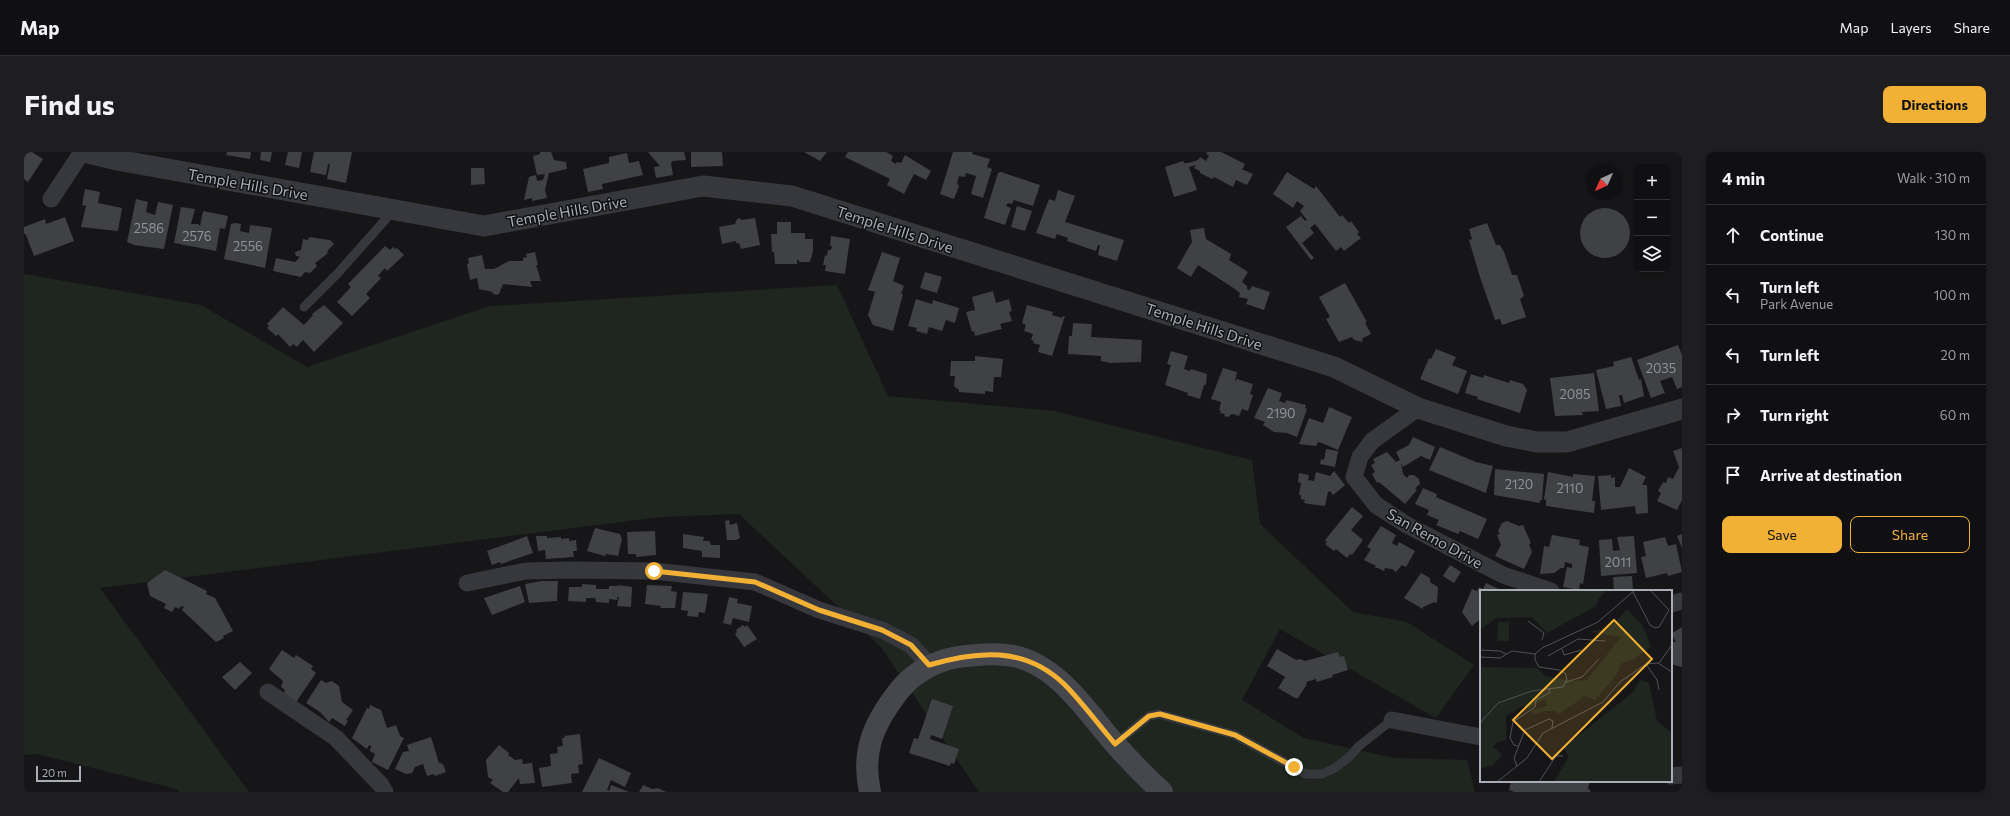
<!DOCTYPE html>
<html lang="en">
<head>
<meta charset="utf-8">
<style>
	body { margin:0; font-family:Commissioner,sans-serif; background:#1e1e20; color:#f1f3f6 }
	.controls { position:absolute; right:12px; top:12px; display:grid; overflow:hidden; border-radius:8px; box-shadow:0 2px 6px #0003 }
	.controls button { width:36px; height:36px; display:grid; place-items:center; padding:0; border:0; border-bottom:1px solid #303032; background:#101012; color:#f1f3f6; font:20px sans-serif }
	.compass { position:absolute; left:1562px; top:12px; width:36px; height:36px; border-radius:50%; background:#101012; box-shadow:0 2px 6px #0003; rotate:225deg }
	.scale { position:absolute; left:12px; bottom:10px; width:45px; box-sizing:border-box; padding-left:4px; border:2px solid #a8adb8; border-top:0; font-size:11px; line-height:14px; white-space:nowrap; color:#a8adb8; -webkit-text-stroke:3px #111113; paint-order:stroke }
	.stop { position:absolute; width:12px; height:12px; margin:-9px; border:3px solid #f2b134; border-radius:50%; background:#fff }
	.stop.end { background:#f2b134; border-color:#fff; box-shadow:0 1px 4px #0008 }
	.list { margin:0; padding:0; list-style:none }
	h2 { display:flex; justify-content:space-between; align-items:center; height:52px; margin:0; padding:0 16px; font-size:17px }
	h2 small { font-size:13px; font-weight:400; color:#9c9d9f }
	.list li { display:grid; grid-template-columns:26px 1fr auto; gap:12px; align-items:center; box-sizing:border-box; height:60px; padding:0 16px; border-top:1px solid #303032 }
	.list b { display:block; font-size:15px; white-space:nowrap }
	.list p { margin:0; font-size:13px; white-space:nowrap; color:#9c9d9f }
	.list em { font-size:13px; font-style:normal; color:#9c9d9f }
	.actions { display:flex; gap:8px; padding:12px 16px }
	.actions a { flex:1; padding:9px 0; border:1px solid #f2b134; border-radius:8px; text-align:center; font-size:14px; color:#f2b134 }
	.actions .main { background:#f2b134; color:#111 }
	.icon { flex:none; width:22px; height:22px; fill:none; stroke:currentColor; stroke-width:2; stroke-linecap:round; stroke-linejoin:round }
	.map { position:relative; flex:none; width:1658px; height:640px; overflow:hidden; border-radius:8px }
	header { display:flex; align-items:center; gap:24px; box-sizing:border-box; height:56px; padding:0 20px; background:#101012; border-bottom:1px solid #303032 }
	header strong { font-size:19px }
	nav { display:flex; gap:22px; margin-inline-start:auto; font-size:14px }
	.intro { display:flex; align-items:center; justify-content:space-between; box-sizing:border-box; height:96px; padding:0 24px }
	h1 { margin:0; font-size:28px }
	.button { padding:10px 18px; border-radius:8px; background:#f2b134; color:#111; font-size:14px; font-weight:700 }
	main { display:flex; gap:24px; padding:0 24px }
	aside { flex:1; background:#101012; border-radius:8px; box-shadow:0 2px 6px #0003 }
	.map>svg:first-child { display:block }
	.green { fill:#1e261f }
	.building { fill:#404145 }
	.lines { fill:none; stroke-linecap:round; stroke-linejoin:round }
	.service { stroke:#37383d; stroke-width:9 }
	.minor { stroke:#37383d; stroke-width:17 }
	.tertiary { stroke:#37383d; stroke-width:21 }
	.secondary { stroke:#45474d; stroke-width:22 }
	.route { stroke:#f2b134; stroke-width:5 }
	.labels { text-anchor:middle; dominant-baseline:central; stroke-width:3; stroke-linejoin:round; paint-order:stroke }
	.number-label { font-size:13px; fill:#8e929b }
	.street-label { font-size:15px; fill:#a8adb8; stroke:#111113 }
	.inset-road { fill:none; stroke:#505258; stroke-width:1 }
	.view { fill:#f2b134; fill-opacity:0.15; stroke:#f2b134; stroke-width:2 }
	.inset-edge { fill:none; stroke:#a8adb8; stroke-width:2 }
</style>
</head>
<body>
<header>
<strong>Map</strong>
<nav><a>Map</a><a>Layers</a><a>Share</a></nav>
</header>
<div class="intro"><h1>Find us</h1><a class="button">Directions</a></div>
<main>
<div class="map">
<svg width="1658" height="640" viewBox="0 0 1658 640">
	<rect width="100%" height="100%" fill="#161618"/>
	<polygon class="green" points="0,122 177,153 283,215 466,154 813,133 864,244 1030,259 1228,308 1236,372 1329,460 1383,470 1450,513 1412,566 1256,477 1218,548 1280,586 1370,606 1443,608 1451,640 955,640 857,495 715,362 636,365 76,436 225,640 156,640 152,637 13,602 0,603"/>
	<g class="building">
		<polygon points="0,0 8,0 19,7 4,30 0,27"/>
		<polygon points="203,0 227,0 226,7 202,3"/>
		<polygon points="237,0 248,0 246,10 236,8"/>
		<polygon points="264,0 278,0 275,16 261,13"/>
		<polygon points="290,0 328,0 322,31 303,27 306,12 304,12 302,23 286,20"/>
		<polygon points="516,0 527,0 530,8 542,10 543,17 525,21 521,38 523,46 508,49 508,46 500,48 505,25 512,23 513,29 519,28 521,22 513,23 509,4 516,2"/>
		<polygon points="624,0 660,0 662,8 649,9 647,11 649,23 632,26 630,15 636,14"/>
		<polygon points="667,0 698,0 699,14 667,15"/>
		<polygon points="780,0 803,0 796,9"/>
		<polygon points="824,0 862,0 869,4 867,9 872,12 873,10 877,11 881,3 907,19 902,28 890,22 880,42 863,33 866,27 821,5"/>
		<polygon points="929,0 949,0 948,2 966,7 963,15 968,17 959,46 947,42 952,24 942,21 941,25 935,24 933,31 935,34 930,47 916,42"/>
		<polygon points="1183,0 1197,0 1221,12 1218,18 1220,18 1229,22 1223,33 1212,28 1209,35 1190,25 1188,27 1176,21 1176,19 1170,16 1172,13 1165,15 1173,38 1150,45 1141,15 1159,9 1160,11 1164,11 1174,8 1176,5 1182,9 1185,3 1182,2"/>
		<polygon points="603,1 605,11 615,9 619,23 578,32 579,37 564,40 559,17 585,11 585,5"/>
		<polygon points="447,16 460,16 461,32 447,33"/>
		<polygon points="977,20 1016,33 1009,54 990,48 988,52 984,51 982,54 987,56 981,73 960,66 974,21"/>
		<polygon points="1263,20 1290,37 1292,34 1316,65 1318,63 1325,71 1327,69 1335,80 1333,82 1337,86 1320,99 1317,95 1312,99 1291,72 1286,76 1290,81 1278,91 1290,106 1287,108 1262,75 1277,64 1281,69 1283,68 1276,59 1280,54 1273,49 1269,56 1249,42"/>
		<polygon points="61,37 76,40 74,51 98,56 94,79 57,75 62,54 58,53"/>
		<polygon points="1034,38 1051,44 1041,70 1100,88 1093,109 1074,103 1076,93 1074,93 1072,99 1043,89 1044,86 1033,82 1031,87 1012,81 1025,47 1031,49"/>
		<polygon points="112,47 124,50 122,60 131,63 134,50 149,53 140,97 110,93 103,90"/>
		<polygon points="993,54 1008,59 1001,79 987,75"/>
		<polygon points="157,55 171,57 167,72 174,72 176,74 179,59 204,64 201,77 196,76 192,99 150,91"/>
		<circle cx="1581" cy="81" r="25"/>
		<polygon points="41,65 50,89 10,104 2,83 0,81 0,75 21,67 22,72"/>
		<polygon points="716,66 717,68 731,66 736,93 717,97 715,91 712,91 712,89 698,92 695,75 711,72 713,67"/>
		<polygon points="753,70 767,70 767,81 781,81 781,87 789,87 789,99 786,110 775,110 775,108 773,108 773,112 751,112 750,100 748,100 747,82 753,82"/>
		<polygon points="211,71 217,72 216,79 225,81 226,73 248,76 241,116 200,107 207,72"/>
		<polygon points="1463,71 1472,93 1476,93 1480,100 1488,123 1493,123 1500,144 1496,147 1502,165 1478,173 1476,167 1471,168 1456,125 1445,88 1448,87 1445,77"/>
		<polygon points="1180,76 1182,87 1207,102 1205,108 1224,120 1218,130 1223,134 1223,137 1226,138 1228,134 1246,140 1240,158 1222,152 1224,147 1215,145 1216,141 1211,137 1174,113 1167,125 1153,116 1168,90 1166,78"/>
		<polygon points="807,84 826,87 821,122 801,119 802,113 799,113 801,103 803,104 804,98 807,98 808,94 806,94"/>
		<polygon points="285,85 306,88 310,92 304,98 303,102 291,111 293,114 286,121 281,120 277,125 249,119 252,106 271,110 276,105 272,104 271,100 277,98 279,87 284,88"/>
		<polygon points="361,94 366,98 369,95 371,97 373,96 380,103 363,119 361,116 354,124 357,126 342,142 346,146 328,164 313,150 327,135 324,132"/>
		<polygon points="511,100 514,113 512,113 517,129 506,129 508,135 479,132 475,142 472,143 468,141 469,140 455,137 453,126 446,128 443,112 445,111 444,106 458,103 461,117 470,117 485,109 499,109 499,106 503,105 502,102"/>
		<polygon points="858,100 876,106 869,129 880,134 877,142 879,142 869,179 849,173 844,163 851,140 844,138"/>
		<polygon points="901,120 918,125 913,141 896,136"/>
		<polygon points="1321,131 1343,170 1341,171 1347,182 1339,186 1338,190 1330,188 1328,185 1315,190 1302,167 1306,165 1295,145"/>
		<polygon points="969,139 972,151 985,147 988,159 985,160 988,169 976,172 978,177 951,184 950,179 948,180 942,160 951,158 948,145"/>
		<polygon points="892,147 908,152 909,148 935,156 931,171 922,168 918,179 905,175 903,182 892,179 893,176 884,174"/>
		<polygon points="300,153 319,171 290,200 279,188 273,195 269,192 266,195 254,182 252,184 243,176 245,174 243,172 259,155 280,173 289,163 288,162"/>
		<polygon points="1003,153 1029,160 1028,163 1038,166 1039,164 1041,164 1028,204 1014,200 1016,193 1009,191 1010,189 1007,188 1009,182 1000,179 1002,173 998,171"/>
		<polygon points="1049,171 1068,172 1067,185 1118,188 1117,210 1086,211 1077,209 1077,204 1044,202 1045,184 1048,184"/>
		<polygon points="1654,193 1658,203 1658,235 1653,237 1648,225 1636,229 1641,241 1627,246 1613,208"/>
		<polygon points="1412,197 1432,205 1428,213 1443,219 1434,242 1396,227 1405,206 1407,207"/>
		<polygon points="1147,199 1164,204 1160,217 1166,219 1167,217 1183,222 1182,233 1180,233 1176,247 1163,243 1164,241 1141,233 1147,213 1143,212"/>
		<polygon points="951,204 979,207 977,225 970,225 969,240 961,239 961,242 935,240 935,238 930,234 931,224 926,224 927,209 951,209"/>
		<polygon points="1607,205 1615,228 1617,227 1620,244 1600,251 1598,243 1595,243 1597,254 1582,257 1572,218 1590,214 1589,210"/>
		<polygon points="1199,216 1213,220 1211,230 1213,227 1229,232 1226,242 1229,243 1224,259 1218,257 1215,264 1208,262 1204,265 1200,264 1201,262 1196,261 1197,259 1195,258 1197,250 1187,247"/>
		<polygon points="1570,221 1575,259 1558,260 1559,263 1531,264 1526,226"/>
		<polygon points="1447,222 1459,226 1460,223 1485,231 1486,228 1499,232 1503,238 1496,261 1453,247 1454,245 1441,241"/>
		<polygon points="1244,236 1258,241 1255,249 1261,251 1262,248 1282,253 1281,256 1283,257 1273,285 1263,281 1250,280 1239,273 1241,270 1230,266"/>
		<polygon points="1305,255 1328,265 1314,298 1298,291 1294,290 1292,294 1275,292 1285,266 1299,271"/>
		<polygon points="1389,285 1411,295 1406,308 1397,304 1379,315 1377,311 1379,322 1383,326 1385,323 1390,323 1395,327 1396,332 1391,336 1393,338 1381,352 1355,330 1353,331 1348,322 1351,320 1347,313 1351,311 1349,307 1363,300 1372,310 1376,308 1372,300 1385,293"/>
		<polygon points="1416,295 1452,310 1469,314 1462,341 1405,318"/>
		<polygon points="1658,296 1658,348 1653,358 1633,349 1637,341 1634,339 1639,330 1642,331 1644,325 1649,327 1655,315 1649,299"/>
		<polygon points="1302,297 1314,299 1311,315 1296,312 1297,307 1300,308"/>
		<polygon points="1605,316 1622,325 1618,333 1623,333 1624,361 1612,362 1611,354 1577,358 1574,324 1587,323 1587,326 1591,325 1591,335 1596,335"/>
		<polygon points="1471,317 1520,322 1518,348 1516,348 1516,351 1470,343"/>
		<polygon points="1310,319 1321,333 1309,343 1306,339 1304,340 1301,354 1285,352 1280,351 1281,348 1277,347 1277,343 1275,343 1277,331 1274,330 1275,321 1285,323 1284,328 1290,329 1292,320 1306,324"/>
		<polygon points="1524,320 1549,325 1549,322 1571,324 1568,349 1571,349 1570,361 1522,354 1522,348 1520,347"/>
		<polygon points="1399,336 1413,342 1412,345 1463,367 1454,387 1436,379 1434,382 1412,373 1415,368 1403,363 1405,358 1391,352"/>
		<polygon points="1328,355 1339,364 1327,378 1339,388 1328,403 1326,402 1323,406 1312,397 1310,399 1301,392 1303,390 1301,388"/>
		<polygon points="705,368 706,373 713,371 716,386 712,388 703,388 701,369"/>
		<polygon points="1483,369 1495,374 1499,373 1507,391 1505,392 1508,400 1500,417 1471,404 1477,393 1473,383 1476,382 1474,379 1478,371"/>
		<polygon points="1357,374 1372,383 1368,391 1373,394 1375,390 1391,399 1382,415 1378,413 1372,420 1368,417 1361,416 1360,419 1354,416 1351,416 1352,414 1340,408 1347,397 1343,395"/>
		<polygon points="571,376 596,382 598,387 594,404 582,402 581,404 563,399"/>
		<polygon points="631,379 632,403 612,405 612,402 604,402 603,380"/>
		<polygon points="659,382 680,385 679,389 685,389 687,393 696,393 696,406 678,405 678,399 659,396"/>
		<polygon points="1658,382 1658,396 1653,384"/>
		<polygon points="1528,383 1556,388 1555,393 1565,395 1559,432 1556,431 1555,438 1539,435 1543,415 1548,416 1548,412 1541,410 1540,416 1537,416 1530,421 1516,422 1520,394 1525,395"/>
		<polygon points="503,384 509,401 477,412 476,410 468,413 463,399"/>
		<polygon points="512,384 523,384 523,386 537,385 537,387 545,386 545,389 552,388 553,399 549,399 550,405 522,407 521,398 514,399"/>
		<polygon points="1610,384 1613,421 1577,424 1575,388 1588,387 1589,399 1596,398 1593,385"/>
		<polygon points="1641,385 1644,394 1652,392 1658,420 1644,424 1643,421 1622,426 1617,405 1622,404 1619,390"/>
		<polygon points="1426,413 1437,420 1430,431 1419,424"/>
		<polygon points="141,418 183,439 182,442 191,446 209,479 199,484 200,486 192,490 158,458 160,455 157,454 155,457 151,455 148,460 140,456 142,452 126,444 123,431"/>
		<polygon points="1397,421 1406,426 1406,430 1414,435 1413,451 1411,450 1399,455 1399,457 1380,446"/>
		<polygon points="1608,424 1609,439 1590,439 1589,425"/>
		<polygon points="518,429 534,429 533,449 505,451 501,432"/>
		<polygon points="1462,431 1479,439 1457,439 1457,469 1455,468 1448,474 1438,460 1448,437 1453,439 1455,435 1459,437"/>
		<polygon points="558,432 572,433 572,437 585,437 585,434 594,434 594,433 608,435 607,455 593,454 595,445 593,445 593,448 585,447 585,451 572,450 571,444 571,446 562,446 562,450 544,449 545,435 558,435"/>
		<polygon points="623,433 648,434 647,439 653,440 651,456 636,456 637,454 621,452"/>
		<polygon points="496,434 501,450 468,463 460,446"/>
		<polygon points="659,440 684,442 681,461 675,460 674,465 663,464 664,459 657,458"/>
		<polygon points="705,445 714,447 713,451 728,454 725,470 709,466 707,473 699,471"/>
		<polygon points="719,473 721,475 723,473 733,487 720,495 711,482 713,480 712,478"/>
		<polygon points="1658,475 1658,515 1647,512 1647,490 1652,490 1647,482"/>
		<polygon points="1253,497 1272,508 1276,507 1281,509 1314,500 1316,505 1320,504 1324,518 1308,523 1309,525 1293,530 1292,527 1282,530 1283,532 1274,546 1271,546 1254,536 1261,525 1243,514"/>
		<polygon points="258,498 270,506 272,503 289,514 287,517 292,521 272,550 260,541 261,538 257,535 259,529 245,517"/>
		<polygon points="216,510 228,521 211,538 198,525"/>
		<polygon points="297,528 302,531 308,529 315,534 318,550 329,558 322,568 324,569 321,574 308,566 305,570 296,560 282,551"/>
		<polygon points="908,547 929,554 918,587 907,583 906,587 935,597 930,612 927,611 926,614 885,601 890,586 894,587"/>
		<polygon points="346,553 357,558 363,576 372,573 376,584 380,586 364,618 348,610 351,602 346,599 347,594 345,593 343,597 328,586 343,556 345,557"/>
		<polygon points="556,582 559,612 554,613 555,621 547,622 548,631 518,635 515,616 527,614 526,602 534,601 533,595 539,594 538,586 541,586 540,584"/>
		<polygon points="407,585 415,611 419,612 422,620 411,624 410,622 403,624 399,612 391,615 388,621 382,622 371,617 379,600 385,599 383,593"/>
		<polygon points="475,593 485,601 484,603 491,608 498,607 499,612 508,611 511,631 496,632 495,626 484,640 479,640 466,631 469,628 464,625 462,608"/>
		<polygon points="575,606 607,621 601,635 587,628 583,638 585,639 587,633 605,640 558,640"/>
		<polygon points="1487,629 1566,629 1564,636 1567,640 1490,640 1485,638"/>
		<polygon points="619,633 628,637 634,636 642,640 615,640"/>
	</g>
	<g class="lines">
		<g class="service">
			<polyline points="280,155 314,121 369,59"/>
			<polyline points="1091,592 1125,564 1135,562 1211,583 1282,622 1298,622 1311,616 1324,606 1335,594 1368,568"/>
		</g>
		<g class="minor">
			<polyline points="27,47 58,0"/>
			<polyline points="1394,256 1348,289 1336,305 1330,325 1352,353 1383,373 1479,423 1527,439"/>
			<polyline points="443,431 502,419 546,418 630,419 731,430 795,458 858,478 887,493 905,513"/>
			<polyline points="1647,452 1658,449"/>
			<polyline points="244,540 312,586 357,633 361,640"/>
			<polyline points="1368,568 1457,585"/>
			<polyline points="1647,624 1658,623"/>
		</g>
		<polyline class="tertiary" points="60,0 93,8 460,74 679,34 768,44 1310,215 1394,256 1482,284 1513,290 1543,290 1658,257"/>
		<path class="secondary" d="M846,640c-9,-41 4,-69 28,-100 16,-21 42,-34 68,-36 16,-2 32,-3 48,0 45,10 73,56 101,88 15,17 31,33 47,48"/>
	</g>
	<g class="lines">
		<path class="route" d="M630,419l101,11 64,28 63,20 29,15 18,20c48,-14 95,-19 135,19 18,18 34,40 51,60l34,-28 11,-2 75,21 59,32"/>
	</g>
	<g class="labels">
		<g class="number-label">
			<text x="125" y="76">2586</text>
			<text x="173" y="84">2576</text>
			<text x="224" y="94">2556</text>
			<text x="1637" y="216">2035</text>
			<text x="1551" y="242">2085</text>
			<text x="1257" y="261">2190</text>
			<text x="1495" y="332">2120</text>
			<text x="1546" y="336">2110</text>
			<text x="1594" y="410">2011</text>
		</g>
		<g class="street-label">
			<text transform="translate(224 32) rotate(10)">Temple Hills Drive</text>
			<text transform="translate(543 59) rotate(-10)">Temple Hills Drive</text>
			<text transform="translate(871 77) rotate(18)">Temple Hills Drive</text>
			<text transform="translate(1180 174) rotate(18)">Temple Hills Drive</text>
			<text transform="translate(1411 386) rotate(29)">San Remo Drive</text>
		</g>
	</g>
	<g transform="translate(1456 438)">
		<rect width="192" height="192" fill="#161618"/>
		<path d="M0,0h127l-8,8 -3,8 -49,27 -15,-16 -36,1 -16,12zM147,19l16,17 8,21 -19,13 -10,3 -7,14 -20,23 -10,-4 -26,18 -4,-3h-11l-11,4 -1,-5 15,-4 -2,-7 -17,10 -5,-3 -17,10v24l-8,2 -5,5 9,8 -9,10 -13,4v-102l57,1 9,8 24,5 17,-1 34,-43 -32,-5 15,-3 11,-6zM18,32h11v19h-12zM160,90l9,3 8,38 15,12v49h-118l15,-26 -6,-8 70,-56z" fill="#1e261f"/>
		<path class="inset-road" d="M153,2l17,33 5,3 4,-1 10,-17 -19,-20M48,31l16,12 -2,7M82,59l2,6 17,-5M0,60l20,1 6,3M68,66l30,-17 27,2M0,67l20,1 12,-7 23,3M179,73l13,-18M166,74l11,16 2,10M86,92l16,-5 17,-18M0,133l18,-20 34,-12 31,-4 4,-8 -2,-6 -6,-3 -20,-3 -4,-7v-6l7,-6 56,-26 37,-32M39,156l-5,-1 -4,-7 3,-16 22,-15 1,-7 13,-7 1,-4M37,176l-3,-8 11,-28 24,-11 4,2 -1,7M17,192l30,-24 16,-25 60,-31 17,-20 26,-18 12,-1 14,9M59,192l17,-26h7"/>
		<path class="view" d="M134,30l38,39 -100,100 -39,-39z"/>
		<rect width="192" height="192" class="inset-edge"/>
	</g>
</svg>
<div class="controls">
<button>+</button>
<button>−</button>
<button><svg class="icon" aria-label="layers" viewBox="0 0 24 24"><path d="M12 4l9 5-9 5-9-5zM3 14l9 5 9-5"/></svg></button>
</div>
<svg class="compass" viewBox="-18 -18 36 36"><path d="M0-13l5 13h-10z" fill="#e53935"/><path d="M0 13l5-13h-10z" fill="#9c9d9f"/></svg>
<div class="scale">20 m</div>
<div class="stop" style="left:630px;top:419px"></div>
<div class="stop end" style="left:1270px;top:615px"></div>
</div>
<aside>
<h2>4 min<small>Walk · 310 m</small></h2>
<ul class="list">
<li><svg class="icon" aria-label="ahead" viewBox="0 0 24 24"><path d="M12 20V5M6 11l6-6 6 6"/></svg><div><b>Continue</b></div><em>130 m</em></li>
<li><svg class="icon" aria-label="left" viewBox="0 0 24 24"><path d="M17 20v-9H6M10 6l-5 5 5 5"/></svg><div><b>Turn left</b><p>Park Avenue</p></div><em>100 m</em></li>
<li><svg class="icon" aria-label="left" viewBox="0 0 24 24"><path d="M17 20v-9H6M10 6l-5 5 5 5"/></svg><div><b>Turn left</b></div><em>20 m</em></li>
<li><svg class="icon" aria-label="right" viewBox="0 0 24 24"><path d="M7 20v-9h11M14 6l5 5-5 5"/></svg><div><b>Turn right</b></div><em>60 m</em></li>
<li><svg class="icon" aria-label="arrive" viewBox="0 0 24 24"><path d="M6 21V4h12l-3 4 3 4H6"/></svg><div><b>Arrive at destination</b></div></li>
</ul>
<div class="actions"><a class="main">Save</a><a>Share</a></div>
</aside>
</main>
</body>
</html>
